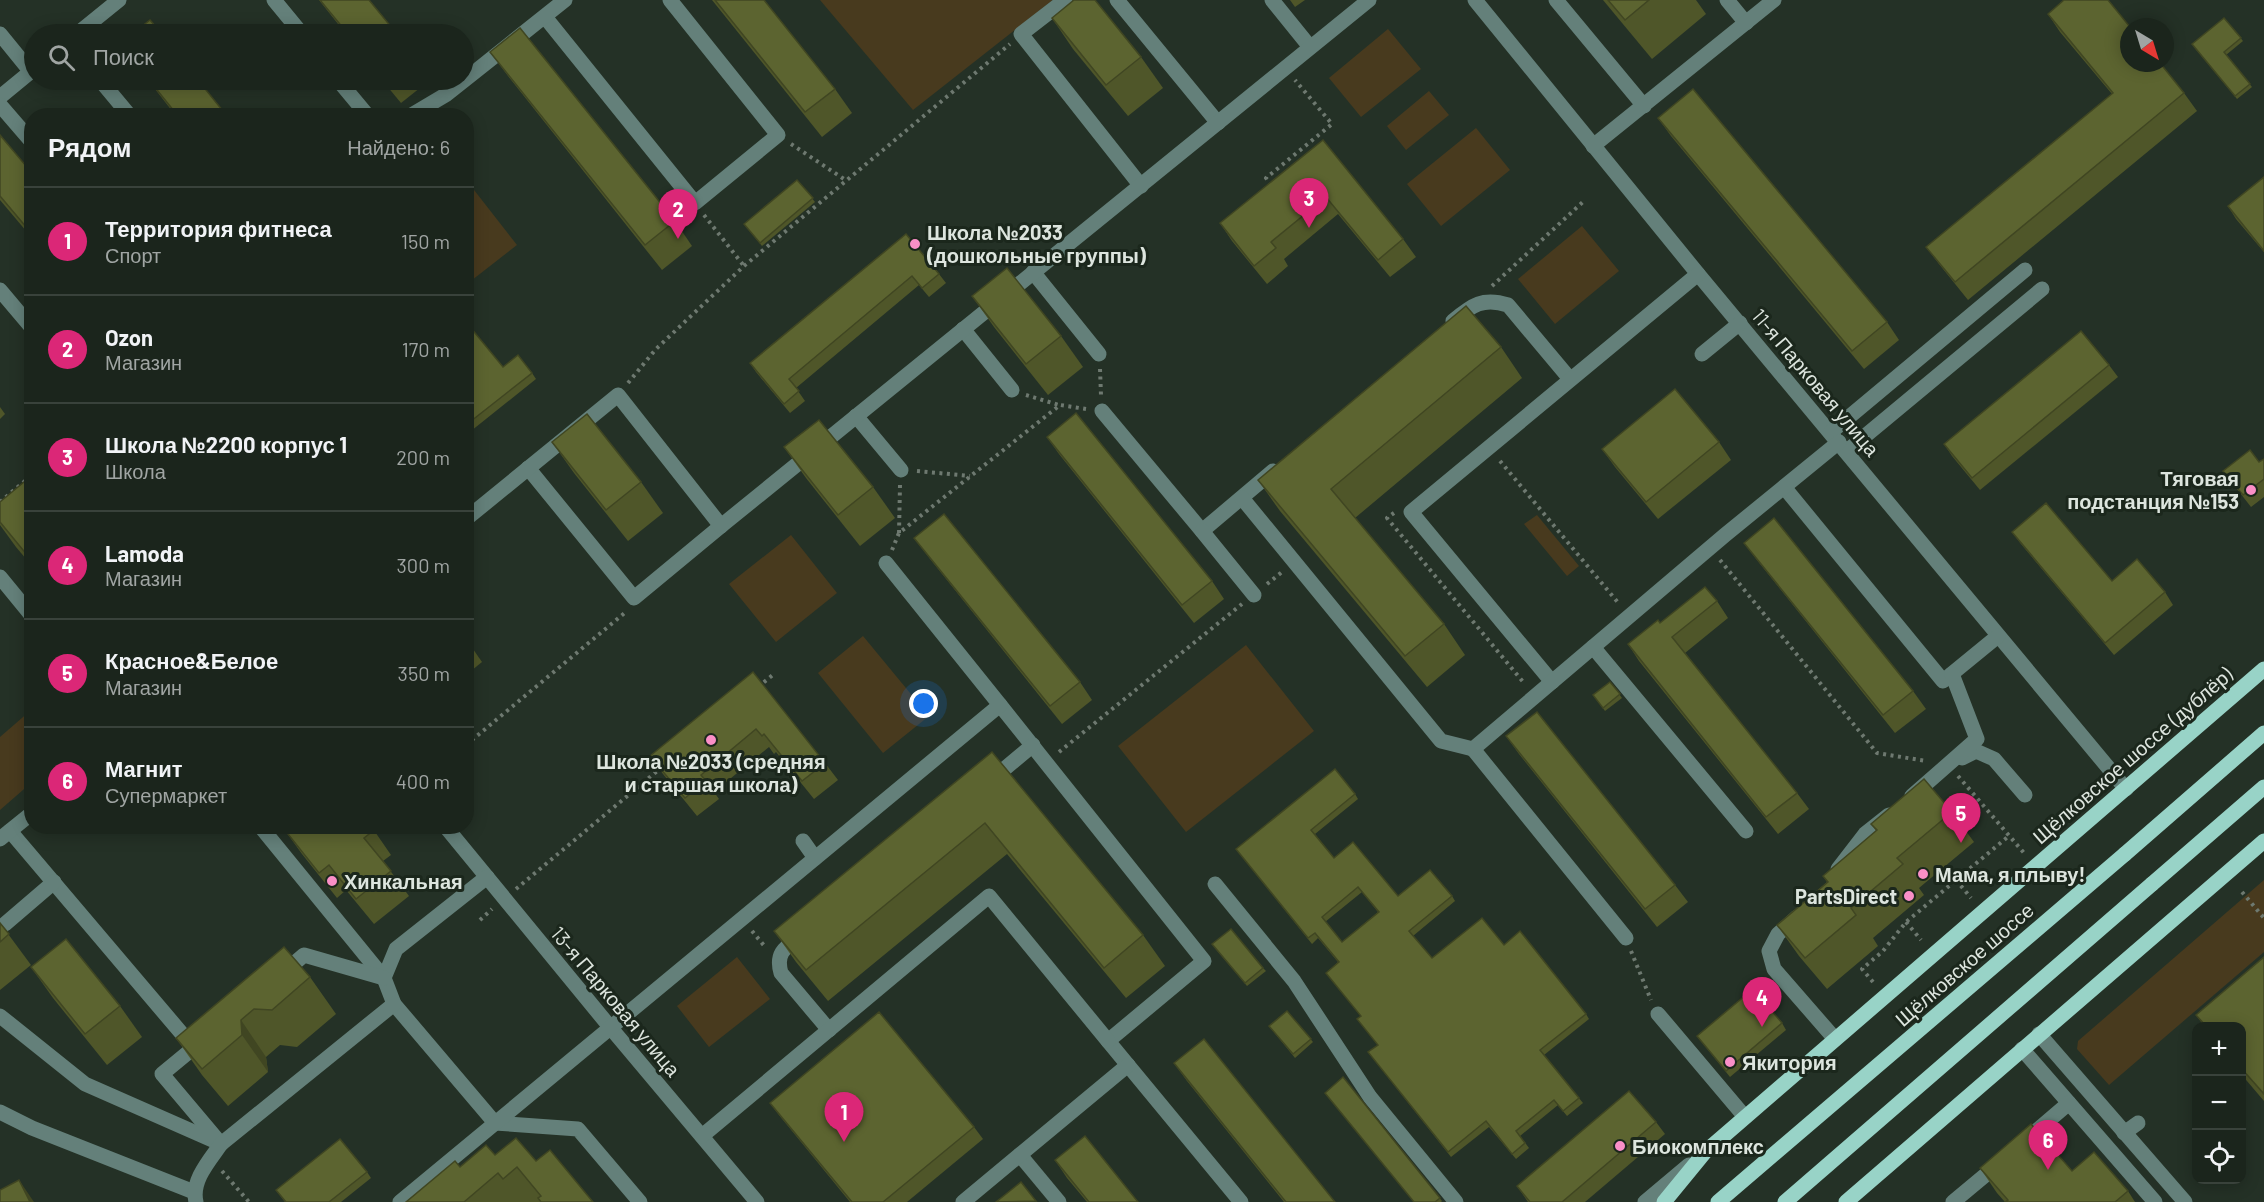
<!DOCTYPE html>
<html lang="ru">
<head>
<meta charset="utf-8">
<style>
	body { margin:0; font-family:Barlow,sans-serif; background:#283129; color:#f1f3f6 }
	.controls { position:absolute; right:18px; bottom:18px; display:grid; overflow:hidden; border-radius:12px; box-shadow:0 3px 15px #0003 }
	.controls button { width:54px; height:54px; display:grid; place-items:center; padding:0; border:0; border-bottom:2px solid #39423b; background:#1b251c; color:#f1f3f6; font:30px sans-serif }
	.compass { position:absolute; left:2120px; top:18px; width:54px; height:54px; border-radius:50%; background:#1b251c; box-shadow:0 3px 15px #0003; rotate:142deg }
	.you { position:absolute; left:924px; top:704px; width:21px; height:21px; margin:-15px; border:4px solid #fff; border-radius:50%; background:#1a73e8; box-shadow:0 0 0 9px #1a73e833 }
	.badge { display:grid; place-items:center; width:39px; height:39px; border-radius:50%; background:#db2777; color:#fff; font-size:20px; font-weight:700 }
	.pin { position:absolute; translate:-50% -50px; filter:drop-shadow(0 2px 3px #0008) }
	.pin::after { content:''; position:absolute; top:32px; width:21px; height:18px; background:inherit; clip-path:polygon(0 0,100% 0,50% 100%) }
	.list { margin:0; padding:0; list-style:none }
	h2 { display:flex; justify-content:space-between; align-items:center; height:78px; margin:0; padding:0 24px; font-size:26px }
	h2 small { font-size:20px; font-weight:400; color:#a0a5a3 }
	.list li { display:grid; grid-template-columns:39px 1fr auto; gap:18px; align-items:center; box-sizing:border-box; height:108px; padding:0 24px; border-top:2px solid #39423b }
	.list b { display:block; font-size:22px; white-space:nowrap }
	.list p { margin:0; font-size:20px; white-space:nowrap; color:#a0a5a3 }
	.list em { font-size:20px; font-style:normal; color:#a0a5a3 }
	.icon { flex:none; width:33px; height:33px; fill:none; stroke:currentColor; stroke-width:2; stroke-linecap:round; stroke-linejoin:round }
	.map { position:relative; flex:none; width:2264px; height:1202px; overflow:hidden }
	.search { position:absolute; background:#1b251c; box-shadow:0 3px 15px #0003; left:24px; top:24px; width:450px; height:66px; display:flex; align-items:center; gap:15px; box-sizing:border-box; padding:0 21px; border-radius:33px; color:#a0a5a3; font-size:22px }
	.panel { position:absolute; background:#1b251c; box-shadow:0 3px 15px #0003; left:24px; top:108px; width:450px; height:726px; border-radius:24px }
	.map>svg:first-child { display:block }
	.green { fill:#483a1e }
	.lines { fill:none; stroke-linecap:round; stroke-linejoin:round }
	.path { stroke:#6e7970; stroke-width:4; stroke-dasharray:3 4.5; stroke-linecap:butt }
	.minor { stroke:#64807a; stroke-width:15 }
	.major { stroke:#98d3c7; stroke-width:15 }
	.major-bridge { stroke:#98d3c7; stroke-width:15 }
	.wall { fill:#4f5629; fill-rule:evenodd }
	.shaded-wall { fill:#404622 }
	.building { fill:#5c6430; stroke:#404622; stroke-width:1.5; fill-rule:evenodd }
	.poi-dot { fill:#fa8fc7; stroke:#1b271c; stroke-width:2 }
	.labels { text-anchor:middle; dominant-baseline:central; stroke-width:6; stroke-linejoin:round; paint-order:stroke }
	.poi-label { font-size:20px; font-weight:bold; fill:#dde5de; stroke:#1b271c; text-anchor:start }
	.street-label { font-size:20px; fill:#dde5de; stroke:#1b271c }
</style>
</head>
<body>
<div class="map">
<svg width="2264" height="1202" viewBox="0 0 2264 1202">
	<rect width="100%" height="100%" fill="#243126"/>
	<g class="green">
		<polygon points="820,0 1053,0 913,110"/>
		<polygon points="1388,29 1421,69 1361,117 1329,78"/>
		<polygon points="1429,91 1449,115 1406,150 1387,126"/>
		<polygon points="1476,128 1510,170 1441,226 1407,184"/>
		<polygon points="467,181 517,245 467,284"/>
		<polygon points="1582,226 1619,271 1555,324 1518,279"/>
		<polygon points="1537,515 1579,566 1567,576 1524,524"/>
		<polygon points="791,535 837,593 776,642 729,584"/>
		<polygon points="863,636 929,716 883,753 818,673"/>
		<polygon points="1246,645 1314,731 1186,832 1118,746"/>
		<polygon points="30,711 31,783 0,810 0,737"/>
		<polygon points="2264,880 2264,952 2109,1085 2077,1049 2078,1041"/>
		<polygon points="737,957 770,999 709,1047 677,1006"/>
	</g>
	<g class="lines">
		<g class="path">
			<polyline points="791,144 847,181"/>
			<polyline points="1272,185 1266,178 1332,124 1295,80"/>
			<polyline points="704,215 744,266"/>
			<polyline points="1492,286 1585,200"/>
			<polyline points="1100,369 1101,395"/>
			<polyline points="628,383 656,349 744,266 1010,44"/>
			<polyline points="1026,395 1059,405"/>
			<polyline points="1500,461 1620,605"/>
			<polyline points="917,471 970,476"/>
			<polyline points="0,502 32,475"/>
			<polyline points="1394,513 1387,518 1524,683"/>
			<polyline points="899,533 900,485"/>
			<polyline points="892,550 899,533 1060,405 1086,409"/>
			<polyline points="1720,560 1877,753 1926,761"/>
			<polyline points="1267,584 1282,572"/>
			<polyline points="758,687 774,674"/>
			<polyline points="466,745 627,611"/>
			<polyline points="1059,752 1242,604"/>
			<polyline points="1958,776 2024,853"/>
			<polyline points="1956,880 1971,898"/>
			<polyline points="516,889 662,767"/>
			<polyline points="2242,892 2264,918"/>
			<polyline points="480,920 492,909"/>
			<polyline points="1906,922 1921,940"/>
			<polyline points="752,931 766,948"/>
			<polyline points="1631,951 1651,1000"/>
			<polyline points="1873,982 1862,969 1883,951 1906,922 2010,835"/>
			<polyline points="222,1171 249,1202"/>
		</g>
		<g class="minor">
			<polyline points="274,0 302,34"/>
			<polyline points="1065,0 1021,34 1141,186"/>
			<polyline points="1117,0 1218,123"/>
			<polyline points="1272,0 1310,47"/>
			<polyline points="1475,0 1698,274 2126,789"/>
			<polyline points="1556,0 1644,106"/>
			<polyline points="1727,0 1746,23"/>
			<polyline points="545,17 695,203 778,135 670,0"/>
			<polyline points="0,34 31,72"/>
			<polyline points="77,34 119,0"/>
			<polyline points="100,80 130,116"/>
			<polyline points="338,80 368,116"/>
			<polyline points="0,97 34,69"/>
			<polyline points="0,105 32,142"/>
			<polyline points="410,116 447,94 565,0"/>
			<polyline points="1593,146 1774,0"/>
			<polyline points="1033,272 1099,354"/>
			<polyline points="0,290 32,328"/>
			<path d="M1453,321c19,-16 30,-24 55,-16l62,74"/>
			<polyline points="963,329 1012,390"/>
			<polyline points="1702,354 1740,323"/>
			<polyline points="1102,411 1202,531 1273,471"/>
			<polyline points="856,416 901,470"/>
			<polyline points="1831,432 2025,270"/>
			<polyline points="1847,451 2042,289"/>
			<polyline points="528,468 634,598 721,526"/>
			<polyline points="1784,487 1943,681 1998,636"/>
			<polyline points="1242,498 1441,741 1473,749"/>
			<polyline points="466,519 618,395 721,526 1369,0"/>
			<polyline points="1202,531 1254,595"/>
			<polyline points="0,577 32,616"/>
			<polyline points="1593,647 1746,831"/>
			<polyline points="1552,682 1411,512 1698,274"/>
			<polyline points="1000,705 1204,961 1108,1041 1241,1202"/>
			<polyline points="1962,758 1976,751 1994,759 2025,795"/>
			<polyline points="990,781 1033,745"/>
			<polyline points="1912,796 1977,739 1952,674"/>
			<polyline points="260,826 384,978"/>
			<polyline points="445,826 610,1027 757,1202"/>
			<polyline points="10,831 194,1048"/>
			<polyline points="0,839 32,813"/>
			<polyline points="803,841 815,858"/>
			<polyline points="1838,869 1865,834 1889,815"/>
			<polyline points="487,877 396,949 384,978 394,1004 495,1123 578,1129 640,1202"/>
			<polyline points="1215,884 1294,981 1370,1097 1456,1202"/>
			<polyline points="1797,917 1778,934 1769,951 1774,969 1835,1039"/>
			<polyline points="5,924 54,882"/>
			<path d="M802,935c-16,12 -27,17 -21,38l48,57"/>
			<polyline points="1626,938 1473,749 1725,535 1839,442"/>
			<polyline points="283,973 304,955 384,978"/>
			<polyline points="1658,1014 1745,1117"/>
			<polyline points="0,1016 85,1084 219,1143"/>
			<polyline points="2039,1034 2185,1202"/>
			<polyline points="202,1041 162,1074 221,1144"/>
			<polyline points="2022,1049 2155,1202"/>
			<polyline points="0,1112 32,1128 194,1192"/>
			<polyline points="2124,1133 2138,1123"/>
			<polyline points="702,1136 989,896 1108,1041"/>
			<polyline points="2021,1144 2069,1103"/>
			<polyline points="1020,1155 1059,1202"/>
			<path d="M196,1202c-5,-21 13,-41 25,-58l173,-140"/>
			<polyline points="400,1202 1000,705 886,563"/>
			<polyline points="963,1202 1128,1065"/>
			<polyline points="1645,1202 1689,1165"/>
			<polyline points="1953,1202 2001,1162"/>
		</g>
		<g class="major">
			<polyline points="1664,1202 1705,1152 2264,669"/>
			<polyline points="1718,1202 2125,854"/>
			<polyline points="1785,1202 2152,884"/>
			<polyline points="1846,1202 2264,841"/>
		</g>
		<g class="major-bridge">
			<polyline points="2125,854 2264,733"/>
			<polyline points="2152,884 2264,787"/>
		</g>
	</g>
	<g class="wall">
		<polygon points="319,0 369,0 397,34 346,34"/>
		<polygon points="712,0 764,0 835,89 852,113 822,137"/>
		<polygon points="1290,0 1305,0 1295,7"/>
		<polygon points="1603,0 1696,0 1706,14 1652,59"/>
		<polygon points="2048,14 2184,93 2197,111 1968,300 1939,264 1926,247 2112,94 2060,32"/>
		<polygon points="1052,18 1141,57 1163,88 1128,116 1073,49"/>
		<polygon points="2224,18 2243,41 2226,55 2252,87 2237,99 2194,47"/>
		<polygon points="490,52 675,221 692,246 662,270 508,76"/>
		<polygon points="148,80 198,80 227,116 176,116"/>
		<polygon points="382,80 430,80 401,103"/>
		<polygon points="1658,118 1887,322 1899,340 1864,369 1671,136"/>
		<polygon points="0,135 32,173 32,238 0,200"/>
		<polygon points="1323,140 1403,239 1416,257 1390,277 1338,214 1284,259 1288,266 1267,284 1232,241 1220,223"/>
		<polygon points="2264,177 2264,252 2236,219 2228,206"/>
		<polygon points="797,180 815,202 762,246 744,224"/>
		<polygon points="906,234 939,274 946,283 929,297 919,285 796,388 805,401 790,413 756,372 750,363"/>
		<polygon points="972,296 1061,336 1083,367 1048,395 994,327"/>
		<polygon points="466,322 503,367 532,373 536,379 466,435"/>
		<polygon points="1501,347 1522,378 1355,518 1444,624 1465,655 1427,687 1280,511 1258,480"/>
		<polygon points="2109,365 2118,377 1980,490 1952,456 1944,444"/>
		<polygon points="0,407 5,414 0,419"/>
		<polygon points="1047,437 1212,581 1224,599 1194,623 1059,454"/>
		<polygon points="552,442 641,482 663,513 628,541 574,473"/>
		<polygon points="1719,442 1731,460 1658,519 1615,467 1602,449"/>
		<polygon points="784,447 873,487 895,518 860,546 806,478"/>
		<polygon points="2264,459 2264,497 2251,507 2223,471 2259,462"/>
		<polygon points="32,491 32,566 16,547 0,525 0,502"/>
		<polygon points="2012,532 2112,581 2165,592 2173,605 2114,655 2021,544"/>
		<polygon points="914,538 1080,682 1092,700 1062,724 927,555"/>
		<polygon points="1744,543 1913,691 1926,709 1895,733 1757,560"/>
		<polygon points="1717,601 1728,618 1685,653 1797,793 1809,809 1778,834 1639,661 1628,644 1660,623"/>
		<polygon points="466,639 482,662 466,675"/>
		<polygon points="753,672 825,763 838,780 814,799 776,752 774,754 769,747 714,792 719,799 697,816 663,774 650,756"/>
		<polygon points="1610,682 1622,698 1605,711 1593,695"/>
		<polygon points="1506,736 1675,885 1688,902 1657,927 1519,754"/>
		<polygon points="992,752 1143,935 1165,966 1126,998 1007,854 828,1001 796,962 774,931"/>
		<path d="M1355,794l3,5 -43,35 19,24 64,38h54l3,5 -42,35 19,22 72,-13 82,69 3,5 -45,36 39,48 -16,13 -9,-11 -38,31 9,12 -13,11 -27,-32 -38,30 -79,-100 6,-12 -17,-29 -35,-43 12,-11 -20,-24 -6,6 -76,-95zM1362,892l16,20 -36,30 -17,-20z"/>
		<polygon points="1952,812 1974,842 1919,888 1924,895 1873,938 1878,946 1827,989 1799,956 1777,925 1827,882 1823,876 1876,831 1871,824"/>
		<polygon points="371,826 391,855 383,861 409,896 374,924 346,890 337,898 302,854 284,829"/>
		<polygon points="0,923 31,965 0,990"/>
		<polygon points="1214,947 1263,968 1266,971 1247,986"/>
		<polygon points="2264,957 2264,1101 2241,1074 2241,1026 2204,1026 2196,1015"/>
		<polygon points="31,967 120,1006 142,1037 107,1065 53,998"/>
		<polygon points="310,977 336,1014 297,1047 280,1045 266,1057 268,1072 228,1106 202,1075 176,1038"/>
		<polygon points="1287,1011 1313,1042 1295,1058 1269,1026"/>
		<polygon points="1782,1023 1786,1030 1730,1077 1697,1036"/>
		<polygon points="1174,1063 1335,1202 1284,1202 1187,1081"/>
		<polygon points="1343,1077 1442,1201 1441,1202 1414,1202"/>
		<polygon points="770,1103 974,1127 983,1139 907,1202 850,1202 779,1115"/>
		<polygon points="1656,1122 1665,1134 1585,1202 1528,1202 1517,1186"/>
		<polygon points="495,1155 536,1161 593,1202 406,1202 460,1167"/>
		<polygon points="1055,1160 1138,1202 1087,1202 1067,1178"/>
		<polygon points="1980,1168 2072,1171 2128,1191 2135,1202 2005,1202 1997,1193"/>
		<polygon points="367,1172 371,1178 341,1202 285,1202 276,1190"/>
	</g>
	<g class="shaded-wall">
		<polygon points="241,1020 266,1057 268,1072 242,1035"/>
		<polygon points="19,1180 34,1202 30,1202"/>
	</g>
	<g class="building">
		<polygon points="320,0 369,0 397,34 348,34"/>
		<polygon points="715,0 764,0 835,89 805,112"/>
		<polygon points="1074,0 1095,0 1141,57 1106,85 1052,18"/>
		<polygon points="1608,0 1649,0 1625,20"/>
		<polygon points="2064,0 2108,0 2130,27 2129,27 2129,63 2160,63 2184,93 1955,282 1926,247 2113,93 2048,14"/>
		<polygon points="2224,18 2241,38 2224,52 2250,84 2235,96 2192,44"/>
		<polygon points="150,20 162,34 132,34"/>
		<polygon points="520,28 675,221 645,245 490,52"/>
		<polygon points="149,80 198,80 227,116 178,116"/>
		<polygon points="384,80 396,80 389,85"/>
		<polygon points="1693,89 1887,322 1852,351 1658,118"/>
		<polygon points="0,135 32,173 32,234 0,196"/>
		<polygon points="1323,140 1403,239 1378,260 1326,197 1271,242 1276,248 1254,266 1220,223"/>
		<polygon points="2264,177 2264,251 2228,206"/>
		<polygon points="797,180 813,198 760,243 744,224"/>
		<polygon points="906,234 939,274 922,288 912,276 789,379 799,391 784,404 750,363"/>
		<polygon points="1007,268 1061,336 1026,364 972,296"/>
		<polygon points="1466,306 1501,347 1331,489 1444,624 1405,656 1258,480"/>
		<polygon points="466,322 503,367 518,355 532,373 466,425"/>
		<polygon points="2081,331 2109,365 1972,478 1944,444"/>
		<polygon points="1675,389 1719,442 1646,502 1602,449"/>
		<polygon points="1076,413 1212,581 1182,605 1047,437"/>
		<polygon points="587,414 641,482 606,510 552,442"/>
		<polygon points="819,420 873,487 838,515 784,447"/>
		<polygon points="2250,450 2259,462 2264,459 2264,479 2243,495 2223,471"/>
		<polygon points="24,482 32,491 32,561 0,522 0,502"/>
		<polygon points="2046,503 2112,581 2137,559 2165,592 2105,643 2012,532"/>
		<polygon points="944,514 1080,682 1050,706 914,538"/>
		<polygon points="1774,518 1913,691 1883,715 1744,543"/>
		<polygon points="1705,587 1717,601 1672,637 1797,793 1766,817 1628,644 1658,620 1660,623"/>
		<polygon points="753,672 825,763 802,781 764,734 762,736 756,729 701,775 706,781 685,798 650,756"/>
		<polygon points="1610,682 1620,694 1603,708 1593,695"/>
		<polygon points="1537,712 1675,885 1645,909 1506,736"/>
		<polygon points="992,752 1143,935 1104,968 985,823 806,970 774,931"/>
		<path d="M1335,769l20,25 -44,36 23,28 19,-16 45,54 32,-26 22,26 -43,35 23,27 50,-40 22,27 16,-14 66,83 -46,36 39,48 -16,13 -9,-11 -38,31 9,12 -13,11 -26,-33 -38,31 -80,-100 10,-7 -21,-26 4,-3 -35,-43 13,-11 -24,-29 -7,5 -72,-89zM1358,887l21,25 -37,30 -20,-25z"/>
		<polygon points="1924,779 1952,812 1897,858 1903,864 1851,908 1856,915 1805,958 1777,925 1828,882 1823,876 1877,830 1871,824"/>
		<polygon points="288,826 371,826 374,830 364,838 391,871 356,899 329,865 319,873 284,829"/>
		<polygon points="0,923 9,934 0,942"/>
		<polygon points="1231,929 1263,968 1245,983 1212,944"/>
		<polygon points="66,939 120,1006 85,1034 31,967"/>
		<polygon points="284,947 310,977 272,1010 254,1009 241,1020 242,1035 202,1069 176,1038"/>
		<polygon points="2264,957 2264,1094 2241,1068 2241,1026 2206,1026 2196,1015"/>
		<polygon points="1753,989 1782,1023 1726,1071 1697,1036"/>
		<polygon points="1287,1011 1311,1039 1293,1054 1269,1026"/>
		<polygon points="879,1012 974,1127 883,1202 852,1202 770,1103"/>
		<polygon points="1204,1039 1335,1202 1286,1202 1174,1063"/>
		<polygon points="1343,1077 1440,1198 1435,1202 1414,1202 1325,1093"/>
		<polygon points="1629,1091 1656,1122 1562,1202 1530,1202 1517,1186"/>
		<polygon points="2031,1124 2072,1171 2094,1152 2128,1191 2115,1202 2005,1202 2008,1200 1980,1168"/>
		<polygon points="1085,1136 1138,1202 1089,1202 1055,1160"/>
		<polygon points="516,1138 536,1161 550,1150 593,1202 541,1202 538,1198 541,1196 517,1167 503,1179 498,1173 464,1202 406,1202 455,1161 460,1167 486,1145 495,1155"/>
		<polygon points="340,1139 367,1172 329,1202 286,1202 276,1190"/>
		<polygon points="19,1180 30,1202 0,1202 0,1190"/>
		<polygon points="1021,1182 1036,1201 996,1202"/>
	</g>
	<g class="poi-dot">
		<circle cx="915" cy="244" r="6"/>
		<circle cx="2251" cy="490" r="6"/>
		<circle cx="711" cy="740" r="6"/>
		<circle cx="1923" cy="874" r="6"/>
		<circle cx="332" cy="881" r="6"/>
		<circle cx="1909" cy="896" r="6"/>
		<circle cx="1730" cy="1062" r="6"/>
		<circle cx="1620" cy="1146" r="6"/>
	</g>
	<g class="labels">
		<g class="poi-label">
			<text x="927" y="232">Школа №2033<tspan x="927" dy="23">(дошкольные группы)</tspan></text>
			<text x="2239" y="478" text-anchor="end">Тяговая<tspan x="2239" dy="23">подстанция №153</tspan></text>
			<text x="711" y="761" text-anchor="middle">Школа №2033 (средняя<tspan x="711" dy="23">и старшая школа)</tspan></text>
			<text x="1935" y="874">Мама, я плыву!</text>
			<text x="344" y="881">Хинкальная</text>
			<text x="1897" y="896" text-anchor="end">PartsDirect</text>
			<text x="1742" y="1062">Якитория</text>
			<text x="1632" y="1146">Биокомплекс</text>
		</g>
		<g class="street-label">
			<text transform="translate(1816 382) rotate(50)">11-я Парковая улица</text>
			<text transform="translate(2132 755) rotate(-41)">Щёлковское шоссе (дублёр)</text>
			<text transform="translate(1964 964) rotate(-41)">Щёлковское шоссе</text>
			<text transform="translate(616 1001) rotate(50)">13-я Парковая улица</text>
		</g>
	</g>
</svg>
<div class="controls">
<button>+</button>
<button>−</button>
<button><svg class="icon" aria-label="locate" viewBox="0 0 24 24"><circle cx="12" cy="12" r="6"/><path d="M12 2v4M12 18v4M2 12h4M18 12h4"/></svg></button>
</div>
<svg class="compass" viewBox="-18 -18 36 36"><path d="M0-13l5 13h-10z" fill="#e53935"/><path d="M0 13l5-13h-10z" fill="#a0a5a3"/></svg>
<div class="you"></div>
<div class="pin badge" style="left:844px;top:1142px">1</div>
<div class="pin badge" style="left:678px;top:239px">2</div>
<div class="pin badge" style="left:1309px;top:228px">3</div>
<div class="pin badge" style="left:1762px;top:1027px">4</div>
<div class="pin badge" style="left:1961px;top:843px">5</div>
<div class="pin badge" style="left:2048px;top:1170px">6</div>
<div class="search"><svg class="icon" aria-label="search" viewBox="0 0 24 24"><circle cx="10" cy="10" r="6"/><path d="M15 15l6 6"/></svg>Поиск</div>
<section class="panel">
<h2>Рядом<small>Найдено: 6</small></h2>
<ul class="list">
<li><span class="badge">1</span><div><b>Территория фитнеса</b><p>Спорт</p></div><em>150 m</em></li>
<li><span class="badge">2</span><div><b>Ozon</b><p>Магазин</p></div><em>170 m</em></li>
<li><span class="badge">3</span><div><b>Школа №2200 корпус 1</b><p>Школа</p></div><em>200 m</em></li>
<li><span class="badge">4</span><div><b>Lamoda</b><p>Магазин</p></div><em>300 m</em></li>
<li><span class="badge">5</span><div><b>Красное&amp;Белое</b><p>Магазин</p></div><em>350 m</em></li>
<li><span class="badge">6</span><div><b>Магнит</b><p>Супермаркет</p></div><em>400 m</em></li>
</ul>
</section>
</div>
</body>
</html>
